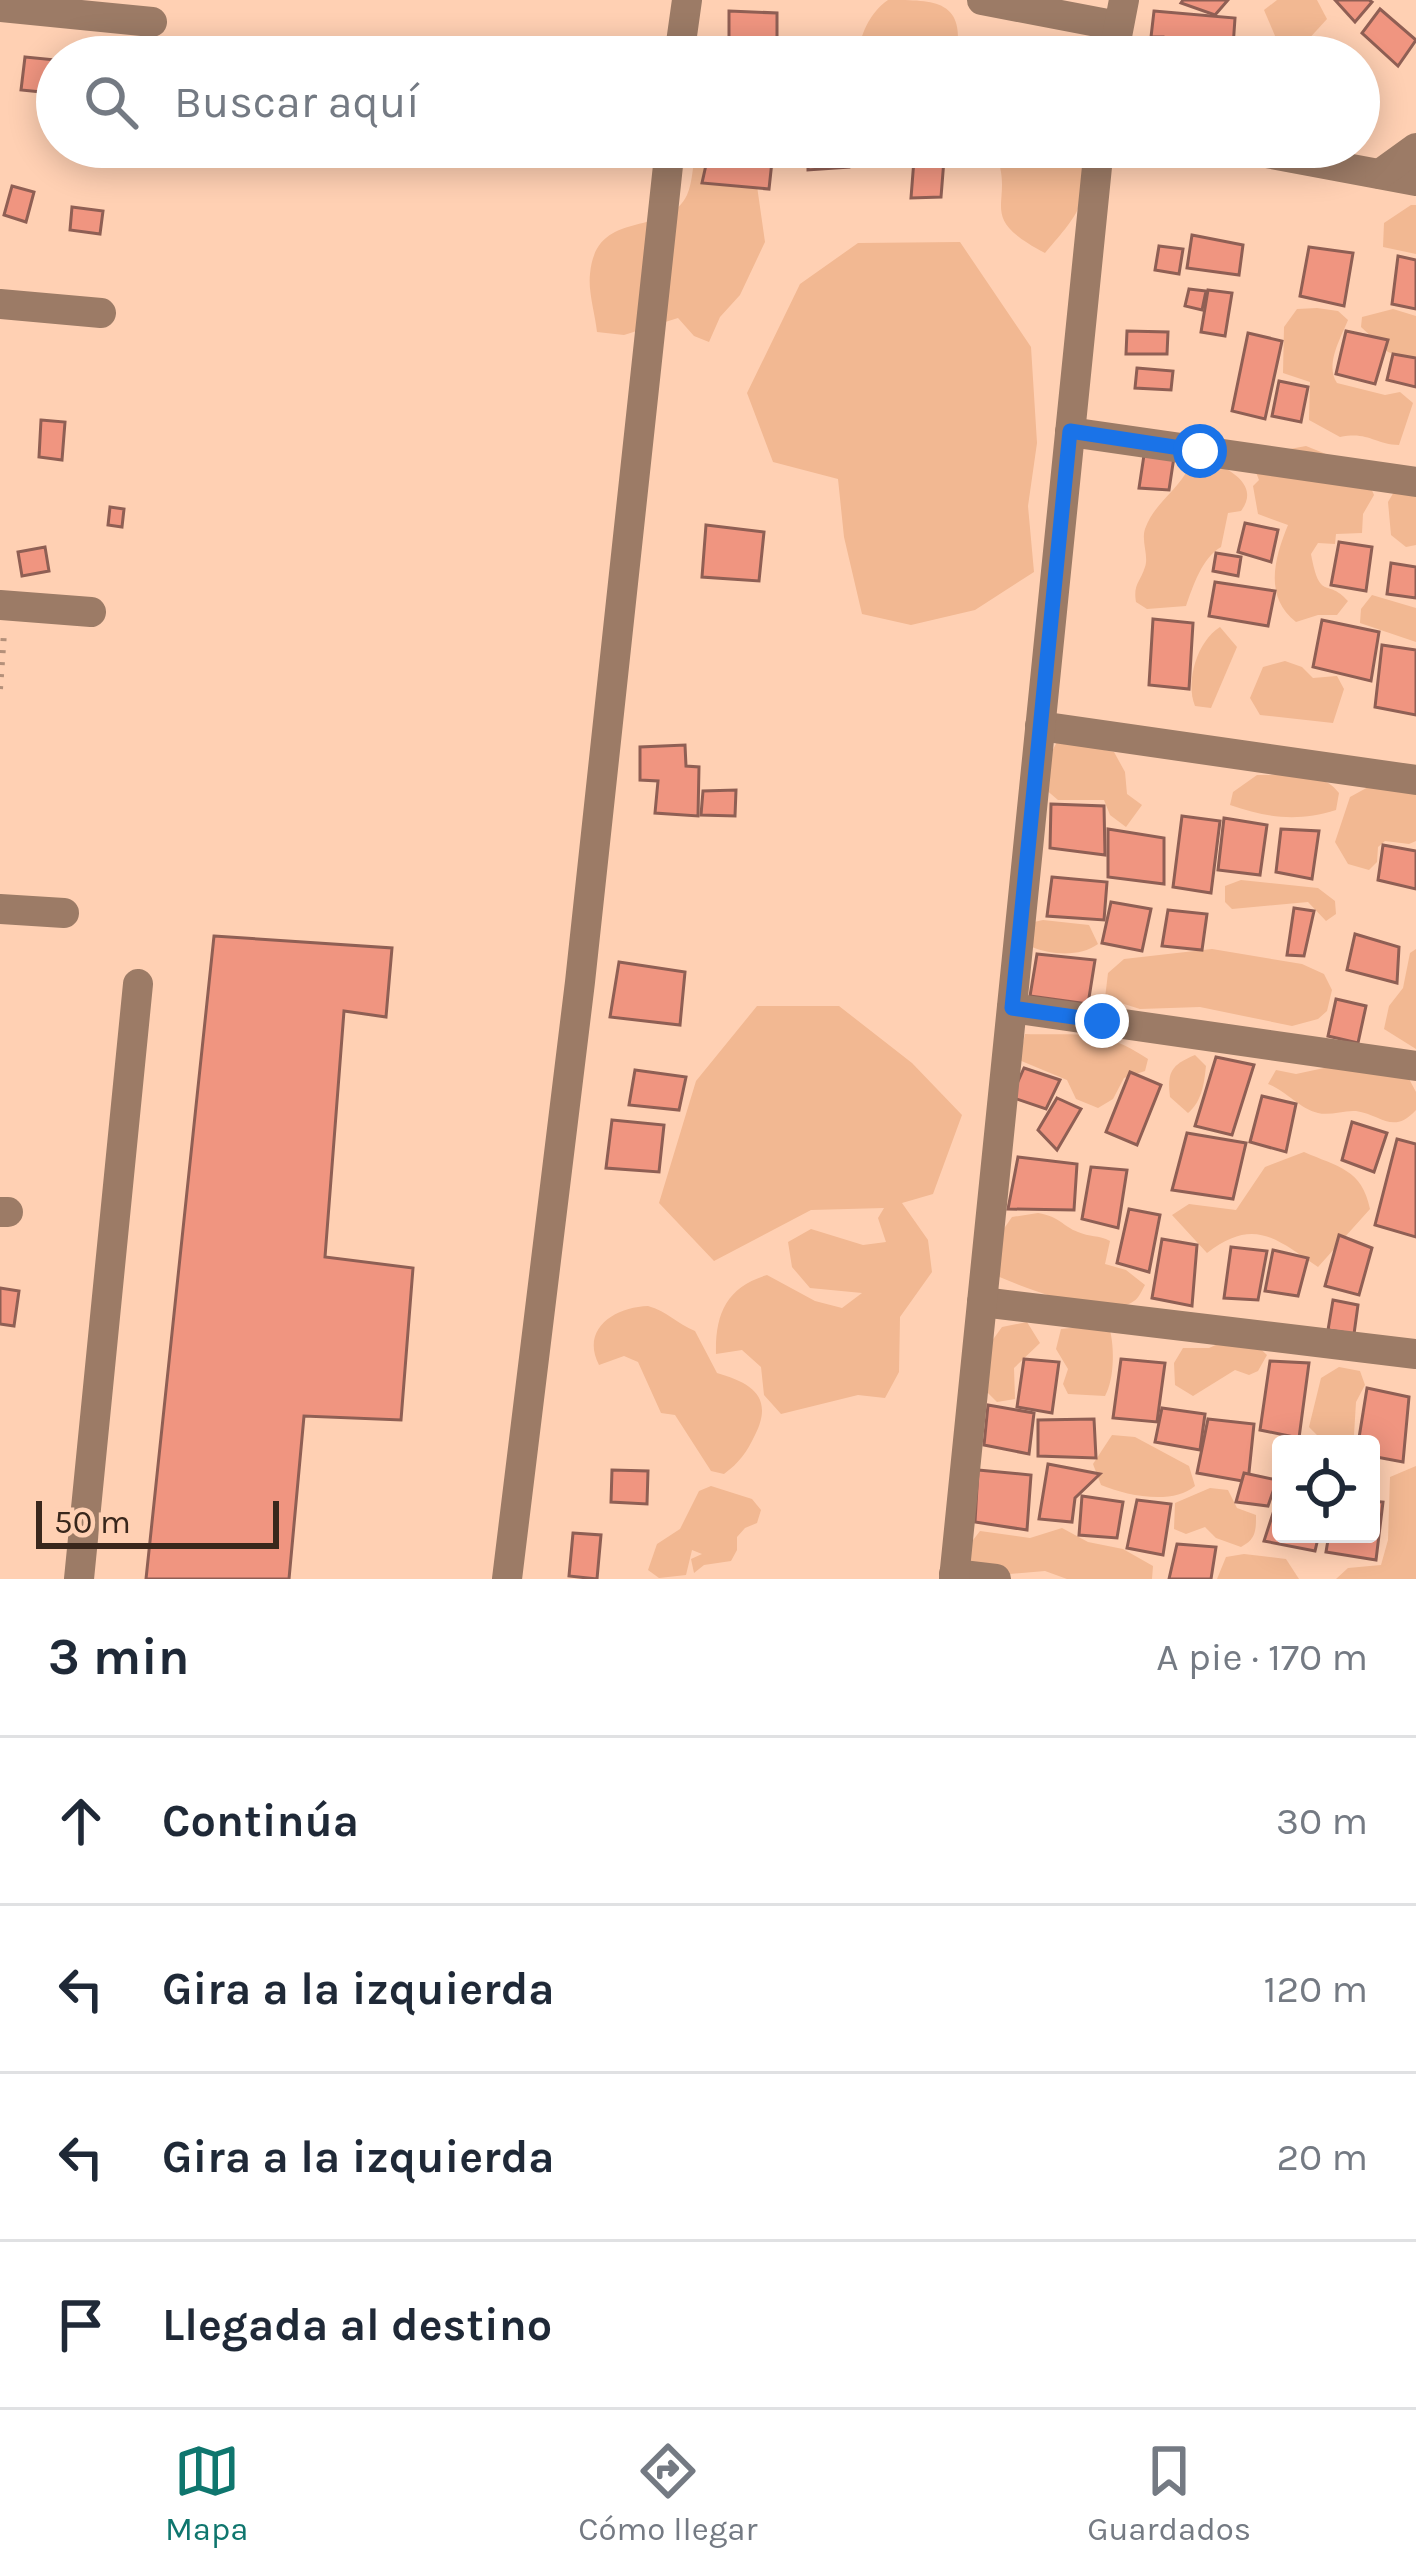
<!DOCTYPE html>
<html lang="es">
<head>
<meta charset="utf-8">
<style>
	body { margin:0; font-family:Karla,sans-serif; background:#f6f6f7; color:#1f2937 }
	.controls { position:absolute; right:36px; bottom:36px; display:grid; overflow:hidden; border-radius:12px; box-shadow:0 6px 30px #0003 }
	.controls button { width:108px; height:108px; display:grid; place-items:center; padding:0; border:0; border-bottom:3px solid #e0e1e3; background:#fff; color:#1f2937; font:60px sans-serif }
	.scale { position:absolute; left:36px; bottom:30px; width:243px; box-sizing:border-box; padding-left:12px; border:6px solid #39271c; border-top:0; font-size:33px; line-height:42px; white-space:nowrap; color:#39271c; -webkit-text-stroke:9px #ffd0b3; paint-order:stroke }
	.stop { position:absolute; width:36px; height:36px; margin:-27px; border:9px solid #1a73e8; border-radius:50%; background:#fff }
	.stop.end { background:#1a73e8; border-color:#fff; box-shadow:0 3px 12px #0008 }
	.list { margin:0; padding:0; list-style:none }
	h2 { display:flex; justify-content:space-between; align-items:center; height:156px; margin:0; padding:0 48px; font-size:51px }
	h2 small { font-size:39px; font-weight:400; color:#747a83 }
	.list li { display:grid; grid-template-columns:78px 1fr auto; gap:36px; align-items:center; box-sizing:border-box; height:168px; padding:0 48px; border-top:3px solid #e0e1e3 }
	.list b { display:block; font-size:45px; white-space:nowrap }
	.list em { font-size:39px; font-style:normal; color:#747a83 }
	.icon { flex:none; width:66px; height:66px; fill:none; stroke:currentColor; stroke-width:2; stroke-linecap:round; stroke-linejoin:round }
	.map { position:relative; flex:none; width:1416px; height:1579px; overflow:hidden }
	.search { position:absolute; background:#fff; box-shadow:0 6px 30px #0003; left:36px; right:36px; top:36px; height:132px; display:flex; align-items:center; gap:30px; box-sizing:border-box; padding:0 42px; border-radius:66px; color:#747a83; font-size:45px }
	.sheet { height:828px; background:#fff }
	nav { display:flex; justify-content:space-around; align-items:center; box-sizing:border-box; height:168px; border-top:3px solid #e0e1e3; background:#fff; font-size:33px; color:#747a83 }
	nav a { display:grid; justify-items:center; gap:6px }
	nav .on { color:#0f766e }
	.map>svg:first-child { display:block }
	.green { fill:#f2b892 }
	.building { fill:#f09580; stroke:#8f5f54; stroke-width:3 }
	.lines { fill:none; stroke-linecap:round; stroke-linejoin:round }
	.path { stroke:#b4907a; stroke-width:6; stroke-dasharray:3 9; stroke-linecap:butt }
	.minor { stroke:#9c7b66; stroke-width:30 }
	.route { stroke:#1a73e8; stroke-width:15 }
</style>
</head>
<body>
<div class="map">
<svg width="1416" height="1579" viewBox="0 0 1416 1579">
	<rect width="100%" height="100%" fill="#ffd0b3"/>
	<g class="green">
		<path d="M888,0c48,0 78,0 68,57h-99c3,-21 12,-44 31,-57z"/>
		<polygon points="1277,0 1317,0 1327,19 1306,42 1281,50 1264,10"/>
		<path d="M696,147h71l-10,39 8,56 -25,53 -20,22 -11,25 -15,-6 -16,-18 -54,17 -27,-3c-2,-19 -9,-40 -7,-58 6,-68 76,-35 97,-79 6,-13 6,-34 9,-48z"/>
		<path d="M993,147h93c0,58 -3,62 -41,106 -75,-39 -25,-49 -52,-106z"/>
		<polygon points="1411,205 1416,205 1416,254 1383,247 1384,223"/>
		<polygon points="960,242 1031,347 1037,443 1028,506 1034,572 975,610 911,625 862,614 844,537 838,479 773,462 747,393 800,284 858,243"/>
		<path d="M1317,308l21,3 10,9c-8,20 -23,44 -11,63l48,12 15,-3 13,11 -14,42c-25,-1 -31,-14 -59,-8l-31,-17 1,-38 -27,-9 1,-46 13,-18z"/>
		<polygon points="1393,309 1416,316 1416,362 1388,352 1361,327 1362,317"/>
		<path d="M1306,446c26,11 58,20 68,49l-11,19 -1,19 -26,1 -1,10 -17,-1 -7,11c9,49 16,23 37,47l-11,14h-19l-22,7c-32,-25 -22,-63 -8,-97l-30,-11 -5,-28 6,-6 -7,-18 6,-7z"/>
		<path d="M1207,459c21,10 54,25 34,52l-13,2 -7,34c-19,11 -28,39 -35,59l-39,3 -11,-7c-3,-18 4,-19 9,-35 4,-11 -4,-26 0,-38 9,-26 33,-38 44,-62z"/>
		<polygon points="1398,485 1416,489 1416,545 1406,547 1391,535 1388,502"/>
		<polygon points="1372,595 1416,608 1416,642 1360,623 1361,609"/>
		<path d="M1220,627l17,20 -26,61 -16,-2c-10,-24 2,-65 25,-79z"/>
		<polygon points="1285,661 1302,667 1313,678 1337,676 1344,689 1333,723 1260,715 1250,698 1263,667"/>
		<polygon points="1058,740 1114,752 1125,772 1127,794 1142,805 1126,827 1110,815 1104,800 1058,800 1044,788 1039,776"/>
		<path d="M1257,775c27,1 64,-6 82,18l-3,17c-38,12 -69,8 -106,-5l3,-13z"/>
		<polygon points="1416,785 1416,841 1409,844 1385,841 1378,847 1377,862 1369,870 1348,864 1335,842 1350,797 1370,786"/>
		<polygon points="1241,880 1318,888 1335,901 1336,914 1326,921 1308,902 1232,909 1225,902 1225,886"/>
		<path d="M1043,920l46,5 9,19c-18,13 -46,11 -66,3l2,-25z"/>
		<polygon points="1212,949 1302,964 1324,974 1332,990 1327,1011 1318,1019 1292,1026 1200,1007 1140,1009 1105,998 1108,973 1124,959"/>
		<polygon points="1416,949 1416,1049 1384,1029 1389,1006 1403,988 1410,953"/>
		<path d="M757,1006h82l73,57 50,52 -29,79 -31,9 26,37 4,32 -32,45 -1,55 -14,26 -27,-3 -77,19 -17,-19 -3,-28 -19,-17 -26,4c-1,-41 11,-67 51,-79l48,26 27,7 20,-15 -52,-5 -18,-21 -4,-25 23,-13 52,16 23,-3 -8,-24 6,-10 -73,2 -97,51 -55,-58 37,-122z"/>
		<path d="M1025,1034c55,2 75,-7 123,25l-3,12 -21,7 -11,21 -15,9 -22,-9 -9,-19 -48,-20z"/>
		<path d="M1195,1055l11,11c-2,18 -4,35 -18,47l-18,-16c-3,-25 1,-32 25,-42z"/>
		<path d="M1352,1062l56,15 8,15v18c-23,25 -34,5 -60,1 -12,-1 -26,5 -38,2 -18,-4 -32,-22 -50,-29l8,-14 20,4z"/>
		<path d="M1304,1152c34,15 58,17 66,57l-52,58c-43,-29 -64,-50 -111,-14l-35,-38 17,-11 47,6 29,-43z"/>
		<path d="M1038,1213c23,4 24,13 40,19 11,5 21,3 32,9l-5,23 21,6 19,15c-3,5 -6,13 -11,16 -26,20 -112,-14 -139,-26l3,-38 14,-20z"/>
		<path d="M648,1306c19,5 29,18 47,25l22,42c35,10 57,24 38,62 -8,17 -16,28 -31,39l-13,-3 -36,-56 -14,-2 -23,-51 -14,-6 -25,9c-19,-37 17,-58 49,-59z"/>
		<polygon points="1027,1322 1040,1343 1014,1368 1015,1399 997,1402 984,1389 989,1345 1002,1327"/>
		<path d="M1108,1324c7,18 7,55 -3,72l-37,-2 -5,-10 5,-15 -12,-20 5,-20z"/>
		<polygon points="1229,1339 1253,1342 1267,1355 1258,1371 1249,1375 1235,1370 1193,1396 1175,1385 1174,1363 1183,1348 1209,1348"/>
		<polygon points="1339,1367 1360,1371 1365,1385 1356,1402 1354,1435 1324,1442 1309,1427 1321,1378"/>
		<path d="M1112,1435l23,2 54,29 6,20c-22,19 -68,10 -94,-1l-8,-21z"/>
		<polygon points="1416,1466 1416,1579 1336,1579 1348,1568 1381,1565 1388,1540 1390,1477"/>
		<polygon points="711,1486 752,1499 761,1510 757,1523 745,1528 737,1537 737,1550 731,1561 704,1565 694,1573 691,1559 702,1554 692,1550 686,1575 659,1578 648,1570 657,1544 680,1529 699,1491"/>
		<path d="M1210,1488l18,2 9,18 19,7c0,16 0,24 -15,32l-25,-9 -11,-11 -19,7 -12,-5 1,-26z"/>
		<polygon points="1062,1528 1088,1542 1123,1549 1153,1566 1152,1579 1067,1579 1045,1571 999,1575 962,1570 963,1553 980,1531 1030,1538"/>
		<polygon points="1244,1554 1286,1559 1299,1579 1217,1579 1226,1557"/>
	</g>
	<g class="building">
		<polygon points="1183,0 1228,0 1215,15 1181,3"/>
		<polygon points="1335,0 1369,0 1372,2 1355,22"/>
		<polygon points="1380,9 1416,40 1398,66 1362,33"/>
		<polygon points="729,11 777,13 777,57 729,57"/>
		<polygon points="1154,11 1235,18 1233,47 1225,49 1225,57 1163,57 1163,37 1151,37"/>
		<polygon points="25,57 56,60 52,93 21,90"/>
		<polygon points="710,147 773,152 769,189 702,183"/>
		<polygon points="808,147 850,147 849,167 808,170"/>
		<polygon points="915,147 945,147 941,197 911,198"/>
		<polygon points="12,186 34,192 26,222 4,215"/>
		<polygon points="72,207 103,211 100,234 70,230"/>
		<polygon points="1192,235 1243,245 1239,275 1187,268"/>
		<polygon points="1159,246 1183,249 1179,274 1155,270"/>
		<polygon points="1309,247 1353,253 1344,306 1300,296"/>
		<polygon points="1398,256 1416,260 1416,309 1392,304"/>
		<polygon points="1189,289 1206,291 1202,310 1185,306"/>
		<polygon points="1208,290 1232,293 1225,336 1201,332"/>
		<polygon points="1127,331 1168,332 1167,354 1126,354"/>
		<polygon points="1346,331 1388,340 1375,384 1336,374"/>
		<polygon points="1248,333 1282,341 1265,419 1232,411"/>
		<polygon points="1393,354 1416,358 1416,387 1387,380"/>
		<polygon points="1137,368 1173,371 1171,390 1135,388"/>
		<polygon points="1279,381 1308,387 1301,422 1272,416"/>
		<polygon points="41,420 65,422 62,460 39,457"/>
		<polygon points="1144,455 1174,457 1169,490 1139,488"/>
		<polygon points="110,507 124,509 122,527 108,525"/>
		<polygon points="1245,523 1278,530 1271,562 1238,552"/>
		<polygon points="706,525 764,532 759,581 702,577"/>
		<polygon points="1339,542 1372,547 1366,591 1331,585"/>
		<polygon points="45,547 49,571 22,576 18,552"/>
		<polygon points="1216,553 1241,557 1238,576 1213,571"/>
		<polygon points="1391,563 1416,567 1416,598 1387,594"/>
		<polygon points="1215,582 1275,591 1268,626 1209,616"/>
		<polygon points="1153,619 1193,623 1189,689 1149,685"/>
		<polygon points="1322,620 1379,632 1371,681 1313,667"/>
		<polygon points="1382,645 1416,650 1416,715 1375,707"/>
		<polygon points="685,745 686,766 699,767 698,816 655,813 658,781 640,780 640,747"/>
		<polygon points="736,790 735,816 701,815 703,791"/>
		<polygon points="1051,804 1104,806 1105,855 1050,848"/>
		<polygon points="1182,816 1220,821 1211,893 1173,887"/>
		<polygon points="1224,818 1267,825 1260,875 1218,870"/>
		<polygon points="1108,829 1164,838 1164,884 1108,877"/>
		<polygon points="1281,829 1319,831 1312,879 1276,872"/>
		<polygon points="1383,845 1416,851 1416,889 1378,880"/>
		<polygon points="1052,877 1107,882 1104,920 1047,916"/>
		<polygon points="1111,902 1151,909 1142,951 1102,943"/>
		<polygon points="1294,908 1314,911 1304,956 1287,955"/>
		<polygon points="1168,910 1207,914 1202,950 1162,946"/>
		<polygon points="1355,934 1399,947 1397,983 1347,970"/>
		<polygon points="214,936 392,948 386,1017 344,1011 325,1257 413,1268 401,1420 304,1416 289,1579 146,1579"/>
		<polygon points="1037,954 1095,960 1088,1004 1030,996"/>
		<polygon points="619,962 685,972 680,1025 610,1017"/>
		<polygon points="1336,999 1366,1006 1358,1043 1328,1036"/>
		<polygon points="1216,1057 1254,1065 1232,1135 1195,1126"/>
		<polygon points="1024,1068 1060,1080 1046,1109 1011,1097"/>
		<polygon points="635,1070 686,1077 679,1110 629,1105"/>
		<polygon points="1130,1072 1161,1085 1137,1145 1106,1132"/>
		<polygon points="1262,1096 1296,1104 1286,1152 1250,1142"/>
		<polygon points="1057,1098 1081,1109 1057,1150 1038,1130"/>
		<polygon points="612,1120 664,1125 659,1172 606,1168"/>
		<polygon points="1352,1122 1387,1133 1374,1172 1342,1160"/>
		<polygon points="1187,1133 1246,1143 1233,1199 1172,1190"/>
		<polygon points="1397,1139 1416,1144 1416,1237 1375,1225"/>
		<polygon points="1018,1157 1077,1164 1074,1210 1008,1209"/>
		<polygon points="1091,1167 1127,1170 1118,1228 1082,1219"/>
		<polygon points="1129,1209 1160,1215 1149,1272 1117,1263"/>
		<polygon points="1339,1235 1372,1248 1359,1295 1325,1286"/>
		<polygon points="1162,1239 1197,1245 1192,1306 1152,1298"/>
		<polygon points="1231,1247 1267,1251 1258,1300 1224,1298"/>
		<polygon points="1273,1250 1308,1258 1298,1296 1265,1291"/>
		<polygon points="0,1288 19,1291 14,1326 0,1324"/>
		<polygon points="1333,1300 1358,1305 1354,1334 1328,1330"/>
		<polygon points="1024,1359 1059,1362 1052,1413 1017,1407"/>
		<polygon points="1121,1359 1165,1363 1157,1422 1113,1418"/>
		<polygon points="1270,1361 1309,1363 1299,1438 1260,1430"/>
		<polygon points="1367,1388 1409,1397 1403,1462 1371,1456 1371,1444 1358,1444"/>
		<polygon points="988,1405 1034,1413 1029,1454 984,1445"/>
		<polygon points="1162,1408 1205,1414 1200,1450 1155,1442"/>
		<polygon points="1094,1419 1096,1458 1038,1456 1038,1420"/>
		<polygon points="1208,1419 1254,1424 1248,1482 1197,1473"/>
		<polygon points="1048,1464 1100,1474 1075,1498 1072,1522 1039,1519"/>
		<polygon points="612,1470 648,1471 647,1504 611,1502"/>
		<polygon points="978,1470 1031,1475 1027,1530 975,1522"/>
		<polygon points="1244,1473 1277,1480 1268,1506 1236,1502"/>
		<polygon points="1082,1496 1123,1502 1117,1538 1079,1535"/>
		<polygon points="1137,1500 1171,1504 1163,1555 1127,1548"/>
		<polygon points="1371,1501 1383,1502 1376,1560 1326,1552 1329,1534 1371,1534"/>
		<polygon points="1276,1504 1281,1505 1281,1534 1319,1534 1315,1551 1264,1541"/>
		<polygon points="573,1533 601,1535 597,1579 569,1576"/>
		<polygon points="1177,1544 1216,1547 1211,1579 1169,1579"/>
	</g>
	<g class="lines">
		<polyline class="path" points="0,689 4,633"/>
		<g class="minor">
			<polyline points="982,0 1118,26"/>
			<polyline points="0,7 152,22"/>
			<polyline points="679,57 687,0"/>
			<polyline points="1113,57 1124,0"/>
			<polyline points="1234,147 1416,181"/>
			<polyline points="1380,174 1416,148"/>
			<polyline points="0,304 101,313"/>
			<polyline points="1070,432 1416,482"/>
			<polyline points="0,605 91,612"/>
			<polyline points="1040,726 1416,780"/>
			<polyline points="0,909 64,913"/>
			<polyline points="1012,1008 1416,1066"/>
			<polyline points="0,1212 8,1212"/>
			<polyline points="982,1302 1416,1354"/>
			<polyline points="954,1574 996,1579"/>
			<polyline points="79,1579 138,984"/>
			<polyline points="507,1579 580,982 670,147"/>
			<polyline points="954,1579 1099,147"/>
		</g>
	</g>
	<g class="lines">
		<polyline class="route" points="1102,1021 1012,1008 1070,431 1200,451"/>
	</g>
</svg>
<div class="controls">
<button><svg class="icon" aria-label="locate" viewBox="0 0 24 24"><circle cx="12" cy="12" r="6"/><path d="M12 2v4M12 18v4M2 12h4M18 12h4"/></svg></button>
</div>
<div class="scale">50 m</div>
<div class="stop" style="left:1200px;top:451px"></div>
<div class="stop end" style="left:1102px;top:1021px"></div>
<div class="search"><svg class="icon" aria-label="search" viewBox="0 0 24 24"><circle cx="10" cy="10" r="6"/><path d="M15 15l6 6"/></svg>Buscar aquí</div>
</div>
<section class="sheet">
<h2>3 min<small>A pie · 170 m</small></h2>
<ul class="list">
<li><svg class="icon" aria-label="ahead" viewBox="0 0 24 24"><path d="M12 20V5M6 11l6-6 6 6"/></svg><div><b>Continúa</b></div><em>30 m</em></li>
<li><svg class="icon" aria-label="left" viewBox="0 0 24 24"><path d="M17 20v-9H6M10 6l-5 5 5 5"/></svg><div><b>Gira a la izquierda</b></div><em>120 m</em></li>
<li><svg class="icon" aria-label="left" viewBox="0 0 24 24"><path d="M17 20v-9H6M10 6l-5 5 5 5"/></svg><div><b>Gira a la izquierda</b></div><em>20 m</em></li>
<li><svg class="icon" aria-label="arrive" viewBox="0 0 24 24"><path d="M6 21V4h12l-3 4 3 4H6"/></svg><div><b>Llegada al destino</b></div></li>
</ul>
</section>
<nav>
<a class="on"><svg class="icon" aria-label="map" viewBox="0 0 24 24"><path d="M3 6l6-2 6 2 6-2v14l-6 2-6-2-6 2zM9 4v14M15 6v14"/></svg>Mapa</a>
<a><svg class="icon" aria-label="directions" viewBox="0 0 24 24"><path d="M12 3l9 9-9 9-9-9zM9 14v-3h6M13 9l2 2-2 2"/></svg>Cómo llegar</a>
<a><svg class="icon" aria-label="saved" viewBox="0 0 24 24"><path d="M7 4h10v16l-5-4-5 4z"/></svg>Guardados</a>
</nav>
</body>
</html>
